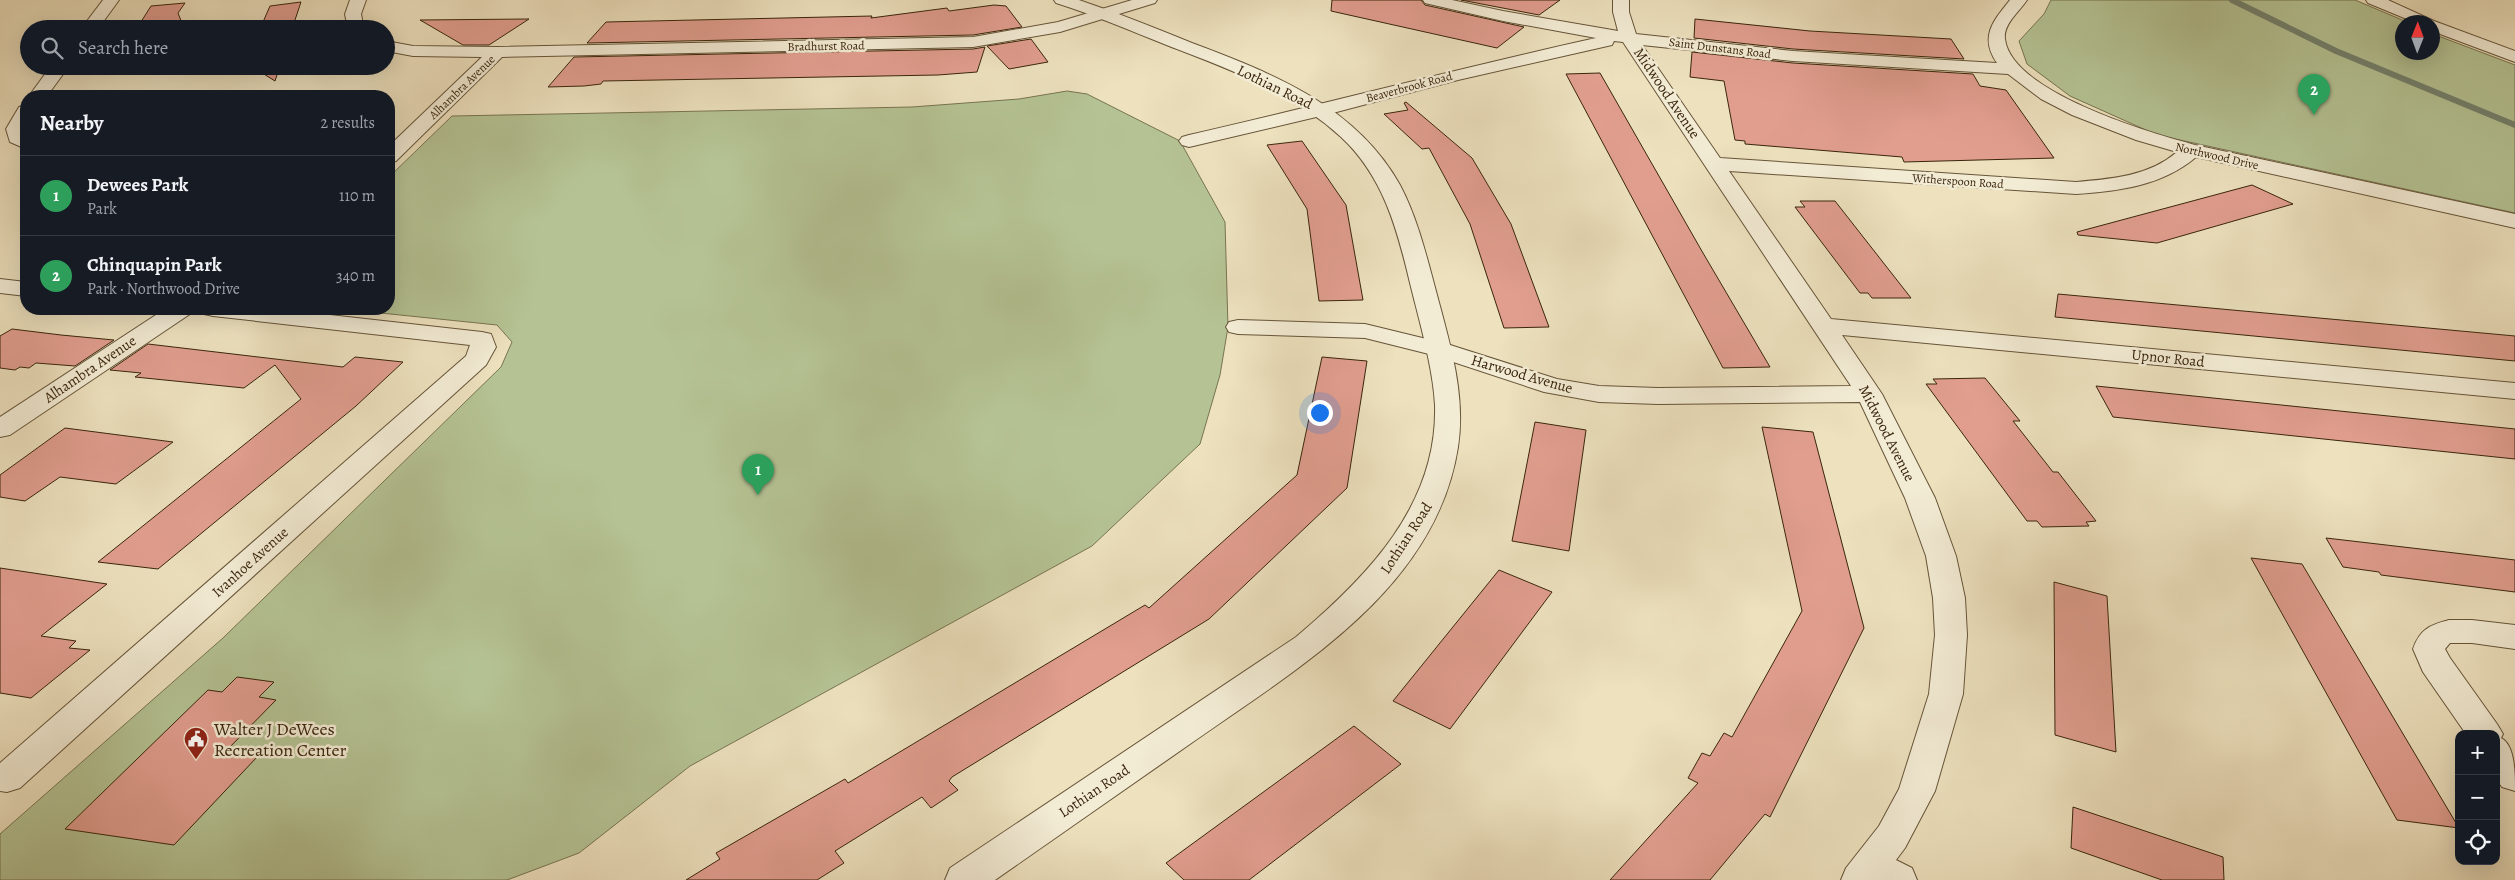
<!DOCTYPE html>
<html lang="en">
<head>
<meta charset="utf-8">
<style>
	body { margin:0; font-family:Alegreya,serif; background:#20242c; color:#f1f3f6 }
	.controls { position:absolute; right:15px; bottom:15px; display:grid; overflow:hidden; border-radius:10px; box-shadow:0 5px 20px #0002 }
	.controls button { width:45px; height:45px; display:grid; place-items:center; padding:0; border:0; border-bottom:1px solid #363941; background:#171b24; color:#f1f3f6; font:25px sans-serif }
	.compass { position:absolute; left:2395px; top:15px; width:45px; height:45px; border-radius:50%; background:#171b24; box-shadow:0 5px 20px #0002; rotate:1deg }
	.you { position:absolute; left:1319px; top:412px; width:18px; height:18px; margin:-12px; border:4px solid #fff; border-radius:50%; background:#1a73e8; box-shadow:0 0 0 8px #1a73e833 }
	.badge { display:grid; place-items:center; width:32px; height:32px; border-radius:50%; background:#c59692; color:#fff; font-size:16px; font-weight:700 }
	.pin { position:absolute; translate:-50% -41px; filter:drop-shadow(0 1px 2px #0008) }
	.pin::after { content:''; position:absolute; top:26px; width:18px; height:15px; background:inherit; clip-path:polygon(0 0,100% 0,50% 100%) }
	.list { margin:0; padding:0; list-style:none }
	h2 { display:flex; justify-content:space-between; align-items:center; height:65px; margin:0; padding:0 20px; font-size:21px }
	h2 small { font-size:16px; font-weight:400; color:#9ea1a6 }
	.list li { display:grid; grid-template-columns:32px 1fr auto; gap:15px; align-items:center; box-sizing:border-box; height:80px; padding:0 20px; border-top:1px solid #363941 }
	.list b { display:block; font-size:19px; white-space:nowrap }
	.list p { margin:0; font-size:16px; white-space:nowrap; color:#9ea1a6 }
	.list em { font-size:16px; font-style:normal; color:#9ea1a6 }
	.icon { flex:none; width:28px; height:28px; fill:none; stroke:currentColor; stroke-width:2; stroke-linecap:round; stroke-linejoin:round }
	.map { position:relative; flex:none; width:2515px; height:880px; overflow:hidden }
	.search { position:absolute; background:#171b24; box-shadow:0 5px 20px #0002; left:20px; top:20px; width:375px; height:55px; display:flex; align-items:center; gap:12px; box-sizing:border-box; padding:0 18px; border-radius:28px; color:#9ea1a6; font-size:19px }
	.panel { position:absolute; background:#171b24; box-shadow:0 5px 20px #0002; left:20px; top:90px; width:375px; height:225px; border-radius:20px }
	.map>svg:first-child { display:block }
	.green { fill:#b5c394; stroke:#777450 }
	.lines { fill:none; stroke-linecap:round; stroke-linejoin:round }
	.stream { stroke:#73816d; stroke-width:6 }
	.building { fill:#e19e8f; stroke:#39250c }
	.minor-casing { stroke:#665438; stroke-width:2 }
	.tertiary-casing { stroke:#665438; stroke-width:2 }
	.minor { fill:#f3ecd5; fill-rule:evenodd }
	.tertiary { fill:#f3ecd5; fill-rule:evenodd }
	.labels { text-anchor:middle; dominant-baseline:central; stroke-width:5; stroke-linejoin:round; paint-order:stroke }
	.far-street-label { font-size:12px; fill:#39250c; stroke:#f3ecd5 }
	.street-label { font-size:15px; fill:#39250c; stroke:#f3ecd5 }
	.near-poi-label { font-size:18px; fill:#39250c; stroke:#f3ecd5; text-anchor:start }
</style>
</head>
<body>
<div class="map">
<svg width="2515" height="880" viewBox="0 0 2515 880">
	<rect width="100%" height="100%" fill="#ede1be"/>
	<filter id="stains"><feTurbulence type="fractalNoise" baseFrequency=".004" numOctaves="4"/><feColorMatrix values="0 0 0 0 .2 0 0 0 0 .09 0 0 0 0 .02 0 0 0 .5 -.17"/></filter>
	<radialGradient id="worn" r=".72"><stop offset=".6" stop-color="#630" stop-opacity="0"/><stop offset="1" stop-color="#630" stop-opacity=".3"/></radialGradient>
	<g class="green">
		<polygon points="2051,0 2355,0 2407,22 2402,22 2402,52 2432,52 2433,34 2515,65 2515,213 2157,135 2070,96 2027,64 2019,41 2044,14"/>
		<polygon points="1067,91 1087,94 1180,141 1225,222 1228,327 1220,375 1200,444 1092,546 690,766 579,853 507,880 0,880 0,834 223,638 501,367 512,342 497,325 342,309 389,309 389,177 452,116 912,107 1019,99"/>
	</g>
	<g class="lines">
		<polyline class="stream" points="2232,0 2336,51 2515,125"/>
	</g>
	<g class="building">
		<polygon points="1332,0 1421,0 1425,5 1524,27 1497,48 1331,11"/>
		<polygon points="1461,0 1560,0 1539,15"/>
		<polygon points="301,2 292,29 260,29 270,6"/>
		<polygon points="185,3 178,13 183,26 181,29 131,29 133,25 139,25 151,6"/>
		<polygon points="994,5 1006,6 1022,27 973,35 587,43 606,22 872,16 871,18 947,8 949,11"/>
		<polygon points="529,19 489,45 463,45 420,20"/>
		<polygon points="1695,19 1810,31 1951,39 1964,59 1793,49 1694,38"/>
		<polygon points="1031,39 1048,62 1009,69 987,46"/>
		<polygon points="985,47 977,72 938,75 603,81 601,84 584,86 548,87 574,57 973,49"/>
		<polygon points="1692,52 1793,63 1973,74 1980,86 2006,90 2054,158 1904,162 1902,157 1745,144 1745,141 1735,140 1724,81 1690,77"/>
		<polygon points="251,66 280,66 275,81"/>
		<polygon points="1600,73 1703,253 1770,367 1723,368 1566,74"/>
		<polygon points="1406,102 1472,158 1511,224 1549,327 1504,328 1470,224 1429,148 1422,149 1384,114 1408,110 1404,103"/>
		<polygon points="1302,141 1346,205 1363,300 1319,301 1307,209 1267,145"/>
		<polygon points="2252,185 2293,204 2157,243 2078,235 2077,232"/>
		<polygon points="1800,201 1835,201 1911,298 1872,298 1868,293 1860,293 1795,207 1805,207"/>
		<polygon points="2058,294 2515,336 2515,361 2055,317"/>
		<polygon points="12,329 61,335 114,340 75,366 36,363 29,368 20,367 15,370 0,368 0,336"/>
		<polygon points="148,344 343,367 355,357 403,362 356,406 158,569 98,562 301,399 275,365 244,388 135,377 141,373 110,370"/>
		<polygon points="1322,357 1367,361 1347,488 1209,619 952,777 949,781 958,790 931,808 922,797 835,851 844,863 817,880 686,880 720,859 716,853 845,779 848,783 1145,605 1149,608 1297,475"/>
		<polygon points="1985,378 2020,421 2013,421 2053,472 2058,472 2096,521 2086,522 2089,526 2042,527 2037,521 2027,521 1926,384 1937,384 1933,379"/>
		<polygon points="2096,386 2515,429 2515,459 2113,417"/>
		<polygon points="1535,422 1586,430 1569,551 1512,541"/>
		<polygon points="1762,427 1813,432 1864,628 1770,817 1765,814 1710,880 1610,880 1698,783 1688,778 1702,753 1710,756 1724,733 1732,737 1802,611"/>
		<polygon points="65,428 173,442 116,484 60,477 25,501 0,497 0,475"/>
		<polygon points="2326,538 2515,560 2515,592 2381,575 2379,572 2343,567"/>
		<polygon points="2251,558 2302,564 2459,828 2397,820"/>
		<polygon points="0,568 107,584 41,636 76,641 69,648 90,650 31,698 0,693"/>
		<polygon points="1499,570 1552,592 1450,729 1393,701"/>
		<polygon points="2054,582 2107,596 2116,752 2055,735"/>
		<polygon points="237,677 274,682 259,697 276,700 225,752 258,756 174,845 65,829 208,690 222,692"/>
		<polygon points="1354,726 1401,764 1249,880 1184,880 1166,863"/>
		<polygon points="2073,807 2223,857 2224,880 2162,880 2071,848"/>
	</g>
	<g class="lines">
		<defs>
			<g id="minor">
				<polygon points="103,0 119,0 98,29 81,29"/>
				<polygon points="350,0 366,0 361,14 364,29 348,29 345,14"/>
				<polygon points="1132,0 1157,0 1155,3 1060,32 973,47 502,57 396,161 389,163 389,146 482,57 413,56 386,51 386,41 413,46 497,47 973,37 1058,22"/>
				<path d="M1423,0h29l51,11 115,20 -5,-19v-12h16v12l7,22 157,17 204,12c-18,-26 -4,-42 13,-63h17c-7,11 -24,24 -22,39 6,53 145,94 190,106l320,69v14l-319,-71c-34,29 -77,34 -120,37l-347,-23 102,148 684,64v16l-673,-64 40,59 53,104 21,58 9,42 2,37 -4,59 -28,97 -30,57 -9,12 16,8 5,12h-76l5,-12 33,-42 20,-37 30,-95 6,-59 -2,-37 -7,-42 -21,-58 -45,-96 -202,2 -59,-2 -55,-10 -115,-38 -64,-16 -127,-4 -9,-2 -3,-5 3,-5 9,-2 127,4 82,20 110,35 42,7 59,2 193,-2 -228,-344 -9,-1 -2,4 -154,35 -129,34 -140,33 -7,-2 -3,-4 3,-4 7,-2c136,-31 271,-67 407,-97l-93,-17 -78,-18zM1642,45l151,16 215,13 33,25 31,16 64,25 41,12c-28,24 -65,27 -101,30l-356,-24z"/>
				<polygon points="2366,0 2388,0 2434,21 2515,51 2515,62 2432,31 2432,22 2414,22 2368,3"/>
				<polygon points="51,66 69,66 47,96 29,96"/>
				<polygon points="26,105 26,149 10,142 6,129 19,107"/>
				<polygon points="0,279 26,282 26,296 0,293"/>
				<polygon points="165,309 193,309 190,314 10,435 0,437 0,417"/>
				<polygon points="201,309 276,309 482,332 491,334 496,347 486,365 20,788 7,792 0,791 0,763 466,356 470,345 213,316 204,314"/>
				<path d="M2449,620h23l43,5v24l-43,-6h-22l-5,6 5,9 47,66 6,10 -2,4c14,7 14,35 14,53l-13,-4 -6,-8v-45h-30l-43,-62 -10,-23c7,-20 17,-24 36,-29z"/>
			</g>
			<path id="tertiary" d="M1054,0h25l17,6c32,11 64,24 96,37 80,30 164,63 208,142 18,34 27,73 37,110 13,49 29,100 21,152 -22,142 -160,221 -268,297 -65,45 -130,91 -195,136h-50l5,-12 346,-231c71,-60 142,-132 139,-232 -2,-38 -16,-85 -25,-122 -13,-55 -27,-107 -69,-146 -49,-45 -112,-68 -172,-91 -38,-15 -74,-31 -113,-43z"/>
		</defs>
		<use href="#minor" class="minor-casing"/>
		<use href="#tertiary" class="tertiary-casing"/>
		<use href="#minor" class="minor"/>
		<use href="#tertiary" class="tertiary"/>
	</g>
	<defs>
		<symbol id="civic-pin" viewBox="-11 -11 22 30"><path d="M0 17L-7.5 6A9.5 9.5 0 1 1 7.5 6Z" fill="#8f2418" stroke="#f3ecd5"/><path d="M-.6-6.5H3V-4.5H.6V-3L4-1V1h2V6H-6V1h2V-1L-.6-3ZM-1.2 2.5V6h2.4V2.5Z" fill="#fff"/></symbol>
	</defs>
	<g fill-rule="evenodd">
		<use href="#civic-pin" x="182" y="725" width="28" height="38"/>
	</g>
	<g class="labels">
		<g class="far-street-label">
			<text transform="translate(826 46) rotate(-1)">Bradhurst Road</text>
			<text transform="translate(1720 48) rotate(7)">Saint Dunstans Road</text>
			<text transform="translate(462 87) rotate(-44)">Alhambra Avenue</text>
			<text transform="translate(1409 87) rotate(-15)">Beaverbrook Road</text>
			<text transform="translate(2217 156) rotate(13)">Northwood Drive</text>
			<text transform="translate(1958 181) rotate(4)">Witherspoon Road</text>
		</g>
		<g class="street-label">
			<text transform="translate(1275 87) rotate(26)">Lothian Road</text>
			<text transform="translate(1667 93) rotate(56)">Midwood Avenue</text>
			<text transform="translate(2168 358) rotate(6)">Upnor Road</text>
			<text transform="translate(90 369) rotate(-34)">Alhambra Avenue</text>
			<text transform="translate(1522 374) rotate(16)">Harwood Avenue</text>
			<text transform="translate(1887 433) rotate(63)">Midwood Avenue</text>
			<text transform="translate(1406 538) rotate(-57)">Lothian Road</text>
			<text transform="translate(250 562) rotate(-42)">Ivanhoe Avenue</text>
			<text transform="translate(1094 791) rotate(-34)">Lothian Road</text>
		</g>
		<g class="near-poi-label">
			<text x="214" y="729">Walter J DeWees<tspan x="214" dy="21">Recreation Center</tspan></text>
		</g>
	</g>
	<rect width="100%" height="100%" filter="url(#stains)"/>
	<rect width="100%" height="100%" fill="url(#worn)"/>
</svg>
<div class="controls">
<button>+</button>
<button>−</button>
<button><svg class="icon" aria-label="locate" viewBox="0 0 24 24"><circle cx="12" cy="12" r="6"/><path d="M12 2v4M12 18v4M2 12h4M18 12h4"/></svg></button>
</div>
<svg class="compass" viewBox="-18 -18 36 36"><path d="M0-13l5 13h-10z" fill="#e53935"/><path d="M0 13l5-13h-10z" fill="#9ea1a6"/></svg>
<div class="you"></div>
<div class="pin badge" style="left:758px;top:495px;background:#2e9e5b">1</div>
<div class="pin badge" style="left:2314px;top:115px;background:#2e9e5b">2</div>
<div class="search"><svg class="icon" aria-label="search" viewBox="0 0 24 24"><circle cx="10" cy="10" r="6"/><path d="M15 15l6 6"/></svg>Search here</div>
<section class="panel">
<h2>Nearby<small>2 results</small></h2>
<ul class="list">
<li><span class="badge" style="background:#2e9e5b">1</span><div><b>Dewees Park</b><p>Park</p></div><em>110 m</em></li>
<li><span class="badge" style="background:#2e9e5b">2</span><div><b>Chinquapin Park</b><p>Park · Northwood Drive</p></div><em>340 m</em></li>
</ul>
</section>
</div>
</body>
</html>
